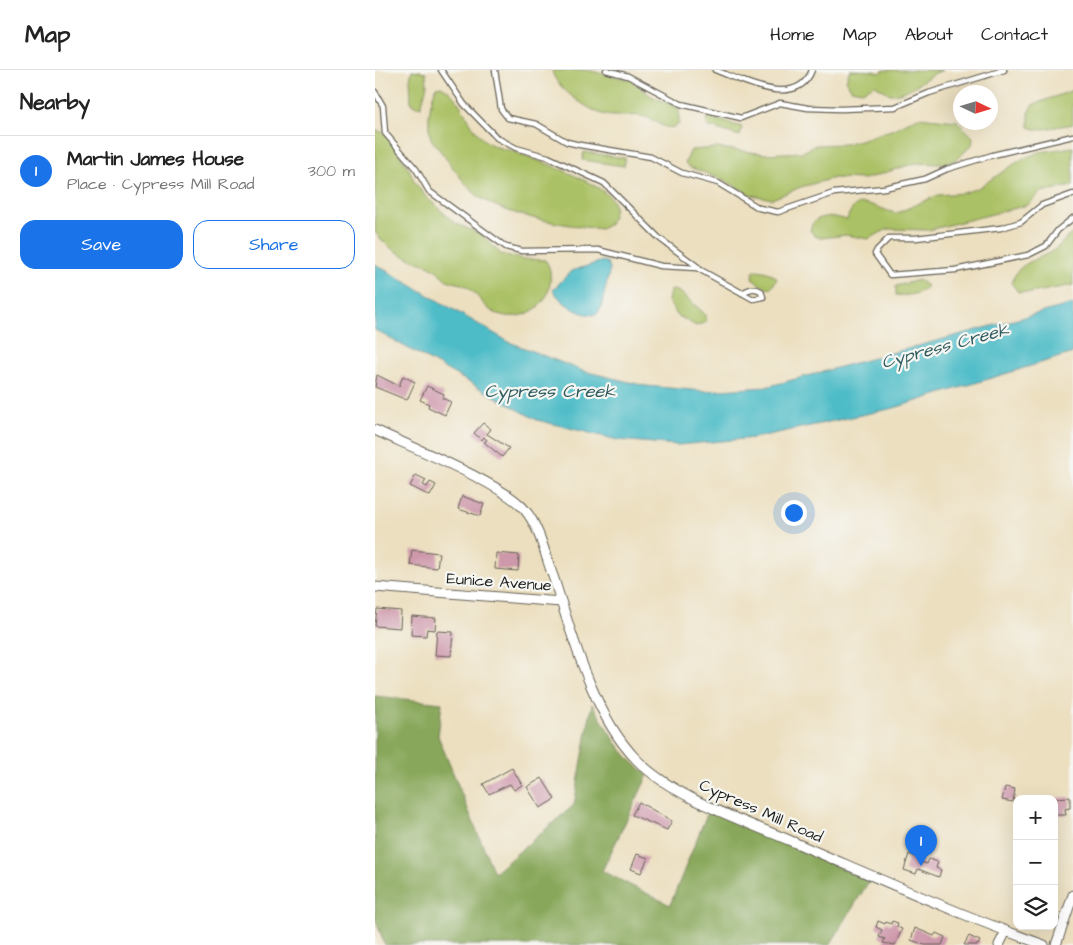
<!DOCTYPE html>
<html lang="en">
<head>
<meta charset="utf-8">
<style>
	body { margin:0; font-family:"Architects Daughter",sans-serif; background:#f2f2f2; color:#222 }
	.controls { position:absolute; right:15px; bottom:15px; display:grid; overflow:hidden; border-radius:10px; box-shadow:0 5px 20px #0002 }
	.controls button { width:45px; height:45px; display:grid; place-items:center; padding:0; border:0; border-bottom:1px solid #e0e0e0; background:#fff; color:#222; font:25px sans-serif }
	.compass { position:absolute; left:578px; top:15px; width:45px; height:45px; border-radius:50%; background:#fff; box-shadow:0 5px 20px #0002; rotate:94deg }
	.you { position:absolute; left:418px; top:442px; width:18px; height:18px; margin:-12px; border:4px solid #fff; border-radius:50%; background:#1a73e8; box-shadow:0 0 0 8px #1a73e833 }
	.badge { display:grid; place-items:center; width:32px; height:32px; border-radius:50%; background:#1a73e8; color:#fff; font-size:16px; font-weight:700 }
	.pin { position:absolute; translate:-50% -41px; filter:drop-shadow(0 1px 2px #0008) }
	.pin::after { content:''; position:absolute; top:26px; width:18px; height:15px; background:inherit; clip-path:polygon(0 0,100% 0,50% 100%) }
	.list { margin:0; padding:0; list-style:none }
	h2 { display:flex; justify-content:space-between; align-items:center; height:65px; margin:0; padding:0 20px; font-size:21px }
	h2 small { font-size:16px; font-weight:400; color:#767676 }
	.list li { display:grid; grid-template-columns:32px 1fr auto; gap:15px; align-items:center; box-sizing:border-box; height:70px; padding:0 20px; border-top:1px solid #e0e0e0 }
	.list b { display:block; font-size:19px; white-space:nowrap }
	.list p { margin:0; font-size:16px; white-space:nowrap; color:#767676 }
	.list em { font-size:16px; font-style:normal; color:#767676 }
	.actions { display:flex; gap:10px; padding:15px 20px }
	.actions a { flex:1; padding:11px 0; border:1px solid #1a73e8; border-radius:15px; text-align:center; font-size:18px; color:#1a73e8 }
	.actions .main { background:#1a73e8; color:#fff }
	.icon { flex:none; width:28px; height:28px; fill:none; stroke:currentColor; stroke-width:2; stroke-linecap:round; stroke-linejoin:round }
	.map { position:relative; flex:none; width:698px; height:875px; overflow:hidden }
	header { display:flex; align-items:center; gap:30px; box-sizing:border-box; height:70px; padding:0 25px; background:#fff; border-bottom:1px solid #e0e0e0 }
	header strong { font-size:24px }
	nav { display:flex; gap:28px; margin-inline-start:auto; font-size:18px }
	main { display:flex }
	aside { flex:1; background:#fff }
	.map>svg:first-child { display:block }
	.green { fill:#abc165; stroke:#646e40 }
	.forest { fill:#88a75a; stroke:#52623b }
	.water { fill:#4ebcc7; stroke:#356c72 }
	.building { fill:#ce98ab }
	.lines { fill:none; stroke-linecap:round; stroke-linejoin:round }
	.service-casing { stroke:#656055; stroke-width:7 }
	.minor-casing { stroke:#656055; stroke-width:11 }
	.service { stroke:#fff; stroke-width:4.5 }
	.minor { stroke:#fff; stroke-width:9 }
	.labels { text-anchor:middle; dominant-baseline:central; stroke-width:4.5; stroke-linejoin:round; paint-order:stroke }
	.street-label { font-size:16px; fill:#1c1c1c; stroke:#f6f6f2 }
	.water-label { font-size:18px; font-style:italic; fill:#305c60; stroke:#f6f6f2 }
</style>
</head>
<body>
<header>
<strong>Map</strong>
<nav><a>Home</a><a>Map</a><a>About</a><a>Contact</a></nav>
</header>
<main>
<aside>
<h2>Nearby<small></small></h2>
<ul class="list">
<li><span class="badge">1</span><div><b>Martin James House</b><p>Place · Cypress Mill Road</p></div><em>300 m</em></li>
</ul>
<div class="actions"><a class="main">Save</a><a>Share</a></div>
</aside>
<div class="map">
<svg width="698" height="875" viewBox="0 0 698 875">
	<rect width="100%" height="100%" fill="#f6f6f2"/>
	<filter id="ink" filterUnits="userSpaceOnUse"><feTurbulence type="fractalNoise" baseFrequency=".02" numOctaves="2"/><feDisplacementMap in="SourceGraphic" scale="10" xChannelSelector="R" yChannelSelector="G"/><feConvolveMatrix kernelMatrix="1 2 1 2 8 2 1 2 1" color-interpolation-filters="sRGB"/></filter>
	<filter id="wash" filterUnits="userSpaceOnUse"><feTurbulence type="fractalNoise" baseFrequency=".0096" numOctaves="4" result="noise"/><feDisplacementMap in="SourceGraphic" scale="20" xChannelSelector="R" yChannelSelector="G"/><feGaussianBlur stdDeviation="1.12" result="paint"/><feColorMatrix in="noise" values="0 0 0 0 0 0 0 0 0 0 0 0 0 0 0 0 0 1.4 0 .05"/><feComposite in="paint" operator="in"/></filter>
	<g filter="url(#wash)">
		<rect width="100%" height="100%" fill="#ecdfbf"/>
		<g class="green">
			<polygon points="37,0 51,2 52,15 46,37 38,35 36,32 35,9"/>
			<path d="M177,0h35l44,10 20,16 28,12v16c-12,10 -22,-4 -34,-7 -14,-4 -29,2 -43,-3 -15,-5 -49,-28 -50,-44z"/>
			<path d="M475,0l24,1 6,2 4,-3h59c-19,6 -31,24 -53,24l-15,-9 -13,6 -11,-2 -5,-9z"/>
			<path d="M66,16c23,11 27,46 49,58 7,4 15,5 22,7 22,8 89,31 100,49 5,9 1,18 -4,25l-7,4 -8,-1c-34,-4 -96,-13 -121,-37 -15,-16 -27,-35 -41,-52 -5,-17 -1,-36 5,-52z"/>
			<polygon points="698,20 698,54 663,60 654,57 654,41 657,35"/>
			<polygon points="333,47 367,57 365,66 332,56"/>
			<polygon points="543,47 582,51 598,67 597,75 581,90 567,94 541,93 490,109 459,108 426,117 397,129 376,125 351,111 314,97 310,93 316,80 343,78 391,84 428,82 441,75 470,74 485,70 519,59"/>
			<path d="M0,60l10,3 24,36 6,14 11,14 29,26 27,12 19,19 22,5 22,1c7,9 6,18 4,29 -6,25 -38,35 -59,21 -8,-6 -13,-16 -21,-22 -6,-5 -15,-5 -22,-8 -5,-3 -7,-7 -11,-10 -7,-6 -17,-7 -25,-11 -15,-6 -27,-15 -36,-27z"/>
			<path d="M698,77v39l-32,6 -13,13 -99,25 -41,-1 -20,10 -22,-4 -24,3 -7,-2 -5,-5c3,-19 24,-15 37,-11 8,-31 32,-9 50,-7l41,-18 25,-2 15,-5 44,-29 18,-7z"/>
			<polygon points="209,82 250,88 249,96 207,90"/>
			<path d="M698,163v52l-42,8 -13,-1 -6,-8c4,-25 31,-23 47,-38 5,-5 7,-9 14,-13z"/>
			<path d="M379,200c7,0 19,2 23,9l-6,9 -7,-1 -12,-8z"/>
			<path d="M544,210l8,6c-6,9 -21,10 -31,9v-9z"/>
			<polygon points="298,220 305,222 331,245 331,252 321,256 302,245 293,231 295,221"/>
		</g>
		<path class="forest" d="M0,626l67,7 -4,33 56,137 80,-68 18,-101c16,26 30,53 56,71l-46,96 68,34 39,-96 160,72 -39,64h-445l-10,-26z"/>
		<g class="water">
			<path d="M228,191l5,2 2,6 -9,39 -4,6c-15,4 -36,-11 -44,-24l18,-19z"/>
			<polygon points="0,194 134,272 208,301 271,316 329,321 391,317 698,234 698,283 519,338 379,368 303,375 243,370 162,350 0,260"/>
		</g>
		<g id="blocks">
			<g class="building">
				<polygon points="2,305 24,316 28,306 40,312 32,330 0,317"/>
				<polygon points="52,316 69,324 67,328 76,332 70,345 53,337 54,334 45,330"/>
				<polygon points="108,353 116,359 112,364 134,378 127,387 109,372 112,370 109,367 107,370 99,363"/>
				<polygon points="41,405 51,410 48,415 52,417 55,412 61,415 55,426 35,416"/>
				<polygon points="87,426 109,434 105,446 83,439"/>
				<polygon points="37,480 64,483 62,498 35,495"/>
				<polygon points="121,483 144,485 143,501 120,499"/>
				<polygon points="2,539 26,541 25,558 0,556"/>
				<polygon points="37,546 61,548 60,560 52,559 51,566 36,565"/>
				<polygon points="62,561 78,562 76,586 60,585"/>
				<polygon points="137,698 147,715 139,720 135,714 114,724 108,714"/>
				<polygon points="167,708 180,729 165,738 152,717"/>
				<polygon points="630,717 640,719 638,732 627,730"/>
				<polygon points="695,727 695,738 690,739 691,745 679,745 679,728"/>
				<polygon points="264,732 297,751 292,760 257,745"/>
				<polygon points="262,784 273,788 266,803 256,799"/>
				<polygon points="534,784 547,789 546,792 552,794 554,789 563,792 561,798 566,800 564,807 543,799 541,804 529,800"/>
				<polygon points="503,851 510,854 511,852 516,854 517,851 523,853 522,857 527,859 520,875 508,873 510,869 504,867 507,860 501,857"/>
				<polygon points="540,858 559,866 561,863 570,867 567,875 550,875 536,870"/>
				<polygon points="594,866 605,871 603,875 589,875"/>
			</g>
		</g>
	</g>
	<g filter="url(#ink)">
		<use href="#blocks" fill-opacity="0" stroke="#656055" stroke-width="1"/>
		<g class="lines">
			<defs>
				<g id="service">
					<polyline points="66,0 89,34 122,68 141,78 173,87 229,113 284,168 323,197"/>
					<polyline points="120,0 126,39 133,48 161,54 192,72 205,75 276,87 307,103 343,113 384,138 403,142 459,123 509,118 550,109 572,99 618,85 698,66"/>
					<polyline points="231,0 253,6 306,34 366,48 405,33 433,38 466,39 520,37 554,23 629,0"/>
					<path d="M340,0c27,10 82,40 97,0"/>
					<path d="M0,22l8,14 2,27 31,36 13,22 77,56 16,4 76,-1 63,16 36,2 56,31 10,-2 -2,-6c-7,-4 -12,-2 -19,2"/>
					<polyline points="698,124 667,135 646,152 626,158 541,168 514,168 502,180 500,184 515,205 580,200 653,185 671,176 683,160 698,148"/>
				</g>
				<g id="minor">
					<path d="M0,360c34,16 129,54 150,80 15,18 20,45 28,66 19,58 40,139 83,183 38,40 112,63 162,85 82,35 162,71 246,101"/>
					<polyline points="0,517 186,532"/>
					<polyline points="624,875 631,861"/>
					<polyline points="681,875 698,825"/>
				</g>
			</defs>
			<use href="#service" class="service-casing"/>
			<use href="#minor" class="minor-casing"/>
			<use href="#service" class="service"/>
			<use href="#minor" class="minor"/>
		</g>
	</g>
	<g class="labels">
		<g class="street-label">
			<text transform="translate(124 512) rotate(4)">Eunice Avenue</text>
			<text transform="translate(386 741) rotate(24)">Cypress Mill Road</text>
		</g>
		<g class="water-label">
			<text transform="translate(570 276) rotate(-15)">Cypress Creek</text>
			<text x="175" y="321">Cypress Creek</text>
		</g>
	</g>
</svg>
<div class="controls">
<button>+</button>
<button>−</button>
<button><svg class="icon" aria-label="layers" viewBox="0 0 24 24"><path d="M12 4l9 5-9 5-9-5zM3 14l9 5 9-5"/></svg></button>
</div>
<svg class="compass" viewBox="-18 -18 36 36"><path d="M0-13l5 13h-10z" fill="#e53935"/><path d="M0 13l5-13h-10z" fill="#767676"/></svg>
<div class="you"></div>
<div class="pin badge" style="left:546px;top:796px">1</div>
</div>
</main>
</body>
</html>
